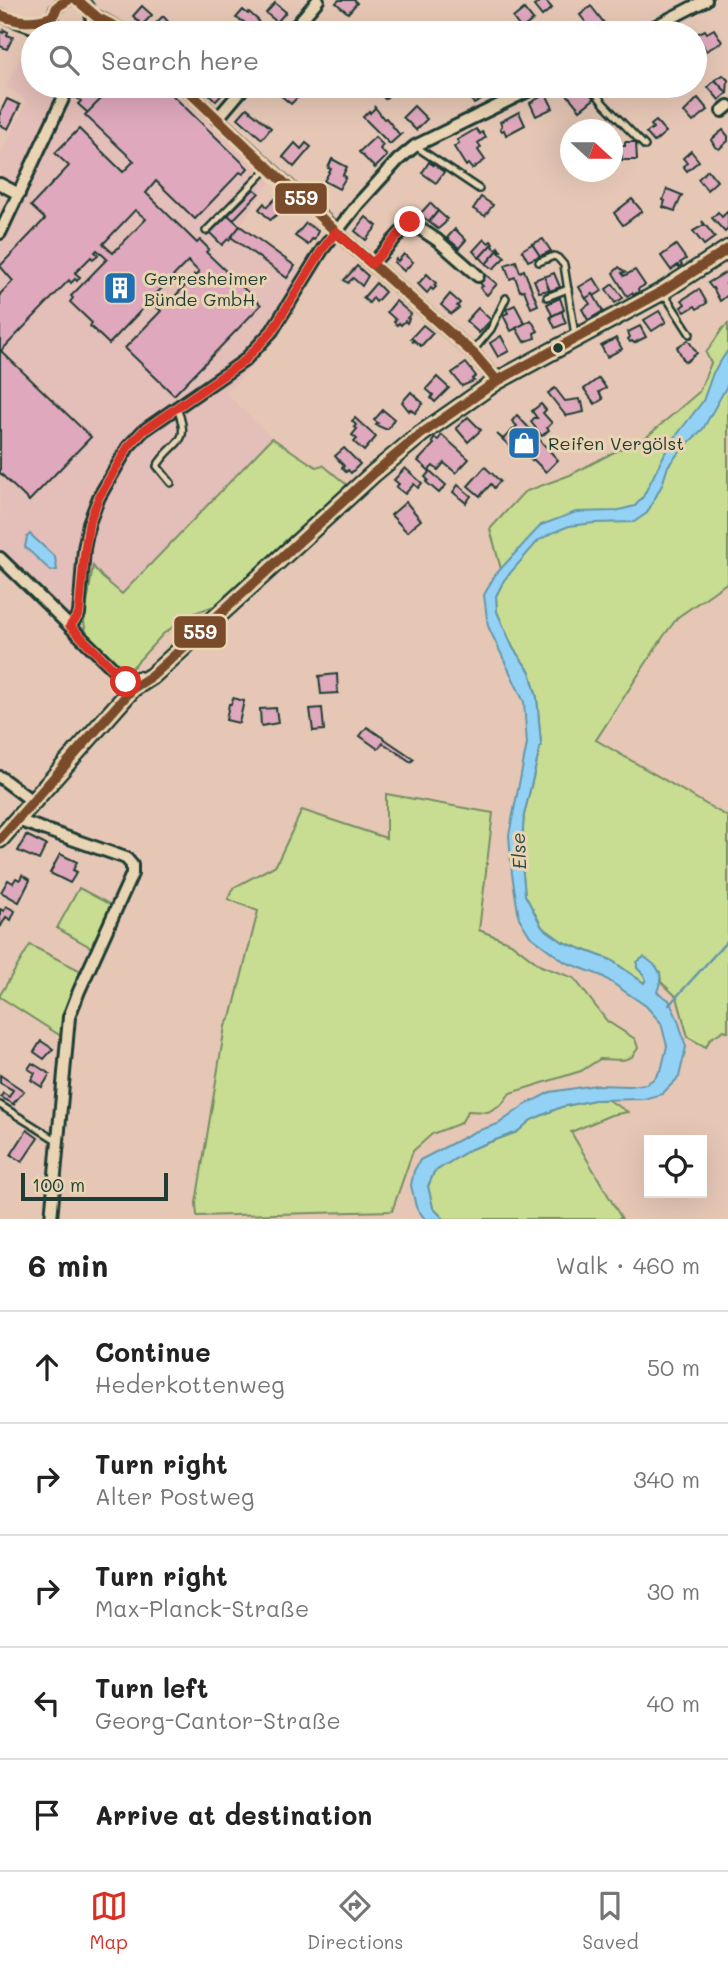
<!DOCTYPE html>
<html lang="en">
<head>
<meta charset="utf-8">
<style>
	body { margin:0; font-family:Mali,sans-serif; background:#f6f6f6; color:#222 }
	.controls { position:absolute; right:21px; bottom:21px; display:grid; overflow:hidden; border-radius:0px; box-shadow:0 7px 28px #0002 }
	.controls button { width:63px; height:63px; display:grid; place-items:center; padding:0; border:0; border-bottom:2px solid #e0e0e0; background:#fff; color:#222; font:35px sans-serif }
	.compass { position:absolute; left:560px; top:119px; width:63px; height:63px; border-radius:50%; background:#fff; box-shadow:0 7px 28px #0002; rotate:111deg }
	.scale { position:absolute; left:21px; bottom:18px; width:147px; box-sizing:border-box; padding-left:7px; border:4px solid #1f3d34; border-top:0; font-size:19px; line-height:24px; white-space:nowrap; color:#1f3d34; -webkit-text-stroke:5px #e9d4b3; paint-order:stroke }
	.stop { position:absolute; width:21px; height:21px; margin:-16px; border:5px solid #d93025; border-radius:50%; background:#fff }
	.stop.end { background:#d93025; border-color:#fff; box-shadow:0 2px 7px #0008 }
	.list { margin:0; padding:0; list-style:none }
	h2 { display:flex; justify-content:space-between; align-items:center; height:91px; margin:0; padding:0 28px; font-size:30px }
	h2 small { font-size:23px; font-weight:400; color:#767676 }
	.list li { display:grid; grid-template-columns:46px 1fr auto; gap:21px; align-items:center; box-sizing:border-box; height:112px; padding:0 28px; border-top:2px solid #e0e0e0 }
	.list b { display:block; font-size:26px; white-space:nowrap }
	.list p { margin:0; font-size:23px; white-space:nowrap; color:#767676 }
	.list em { font-size:23px; font-style:normal; color:#767676 }
	.icon { flex:none; width:38px; height:38px; fill:none; stroke:currentColor; stroke-width:2; stroke-linecap:round; stroke-linejoin:round }
	.map { position:relative; flex:none; width:728px; height:1219px; overflow:hidden }
	.search { position:absolute; background:#fff; box-shadow:0 7px 28px #0002; left:21px; right:21px; top:21px; height:77px; display:flex; align-items:center; gap:18px; box-sizing:border-box; padding:0 24px; border-radius:38px; color:#767676; font-size:26px }
	.sheet { height:651px; background:#fff }
	nav { display:flex; justify-content:space-around; align-items:center; box-sizing:border-box; height:98px; border-top:2px solid #e0e0e0; background:#fff; font-size:19px; color:#767676 }
	nav a { display:grid; justify-items:center; gap:4px }
	nav .on { color:#d93025 }
	.map>svg:first-child { display:block }
	.built { fill:#e4beb8 }
	.green { fill:#c8dd92; stroke:#748d63; stroke-width:2 }
	.water { fill:#94d2f5; stroke:#6596a8; stroke-width:2 }
	.lines { fill:none; stroke-linecap:round; stroke-linejoin:round }
	.stream { stroke:#6596a8; stroke-width:2.5 }
	.building { fill:#dfa8bd; stroke:#1f3d34; stroke-width:2; fill-rule:evenodd }
	.lane-casing { stroke:#1f3d34; stroke-width:10 }
	.street-casing { stroke:#1f3d34; stroke-width:16 }
	.secondary-casing { stroke:#1f3d34; stroke-width:21 }
	.lane { stroke:#e9d4b3; stroke-width:5 }
	.street { stroke:#e9d4b3; stroke-width:10 }
	.secondary { stroke:#e9d4b3; stroke-width:16 }
	.bus-1-casing { stroke:#e9d4b3; stroke-width:16 }
	.bus-1 { stroke:#7a4b2a; stroke-width:10 }
	.route { stroke:#d93025; stroke-width:9 }
	.bus-dot { fill:#1f3d34; stroke:#e9d4b3; stroke-width:2.5 }
	.labels { text-anchor:middle; dominant-baseline:central; stroke-width:6; stroke-linejoin:round; paint-order:stroke }
	.poi-label { font-size:18px; fill:#1f3d34; stroke:#e9d4b3; text-anchor:start }
	.water-label { font-size:19px; font-style:italic; fill:#2b4c47; stroke:#e9d4b3 }
	.line-badge { stroke:#e9d4b3; stroke-width:2.5 }
	.badge-label { font-size:19px; text-anchor:middle; font-weight:bold; fill:#fff }
</style>
</head>
<body>
<div class="map">
<svg width="728" height="1219" viewBox="0 0 728 1219">
	<rect width="100%" height="100%" fill="#e6c7b6"/>
	<filter id="ink" filterUnits="userSpaceOnUse"><feTurbulence type="fractalNoise" baseFrequency=".0143" numOctaves="2"/><feDisplacementMap in="SourceGraphic" scale="14" xChannelSelector="R" yChannelSelector="G"/><feConvolveMatrix kernelMatrix="1 2 1 2 8 2 1 2 1" color-interpolation-filters="sRGB"/></filter>
	<g filter="url(#ink)">
		<polygon class="built" points="31,35 33,36 33,86 171,86 271,181 241,224 313,279 278,335 253,366 226,393 272,438 121,594 93,567 84,622 71,638 0,570 0,225 12,200 9,194 0,189 0,156 27,101 6,87"/>
		<g class="green">
			<polygon points="728,324 728,582 678,617 663,637 596,740 728,817 728,1032 724,1030 710,1039 706,1047 688,1037 677,997 661,982 660,972 638,968 644,975 646,980 644,983 611,960 563,942 542,927 525,895 521,854 524,815 541,744 537,698 530,672 513,648 497,612 496,596 504,580 490,529 524,492 570,475 620,449 643,440 699,392 711,363 706,353 723,328"/>
			<polygon points="272,438 316,467 323,465 347,485 214,606 192,614 163,634 130,670 117,665 86,633 84,622 93,566 102,577 122,594"/>
			<polygon points="386,794 493,813 479,930 511,943 541,966 574,978 607,1021 635,1039 638,1048 632,1057 623,1060 600,1059 581,1071 510,1093 502,1104 488,1112 468,1111 461,1123 432,1134 413,1151 392,1211 197,1216 196,1203 225,1026 232,1014 258,911 228,899 233,888 276,865 302,810 386,838"/>
			<polygon points="79,888 113,906 94,949 57,928"/>
			<polygon points="30,945 83,972 64,1038 0,997 0,995"/>
			<polygon points="594,1100 608,1100 628,1112 611,1115 571,1132 622,1219 444,1219 433,1208 428,1187 434,1172 471,1149 517,1132 531,1120 561,1107"/>
		</g>
		<g class="water">
			<path d="M728,350v34l-25,45 -22,21 -13,16 -6,19 -15,28 -13,9 -40,1 -25,3 -17,7 -14,8 -34,39 -8,16 1,16 16,36 17,24 7,26 4,46 -17,71 -3,39 4,41 17,32 21,15 48,18 33,23 2,-3 -2,-5 -7,-7v-6l7,-5c16,10 20,17 13,35l12,8 9,20 8,27 -7,30 -17,17 -18,5 -50,1 -33,7 -30,13 -14,12 -46,17 -37,23 -6,14 5,22 11,11h-19l-9,-12 -5,-22 3,-14 6,-11 54,-28 24,-8 27,-19 25,-13 46,-7 34,1 16,-2 9,-6 7,-11 5,-21 -6,-23 -15,-17 -44,-30 -37,-14 -35,-26 -11,-18 -7,-44 -3,-39 18,-91 -3,-42 -36,-76 -4,-31 11,-20 46,-50 35,-13 39,-1 20,-5 8,-9 26,-52 34,-44 10,-28z"/>
			<polygon points="30,534 55,557 57,570 51,571 25,547 27,537"/>
		</g>
		<g class="lines">
			<polyline class="stream" points="669,1005 728,940"/>
		</g>
		<g class="building">
			<polygon points="339,0 354,0 357,3 348,13 336,3"/>
			<polygon points="542,0 545,0 552,8 542,16 534,6"/>
			<polygon points="275,3 286,12 277,22 266,13"/>
			<polygon points="142,6 152,15 142,25 133,16"/>
			<polygon points="591,6 611,32 610,33 594,33 580,15"/>
			<polygon points="524,9 533,20 521,29 513,18"/>
			<polygon points="243,10 248,14 249,12 258,20 259,26 266,31 264,33 253,33 252,30 250,30 242,24 244,22 236,18"/>
			<polygon points="163,16 172,26 166,33 154,33 150,29"/>
			<polygon points="714,29 722,42 706,51 696,33 697,34 705,30 707,33"/>
			<polygon points="4,30 8,32 7,35 13,37 7,49 0,46 0,31 3,33"/>
			<polygon points="723,75 728,80 727,93 715,80"/>
			<polygon points="715,80 727,93 719,100 708,87"/>
			<polygon points="89,86 114,86 88,113 78,104 81,101 77,98"/>
			<path d="M114,86h49l85,82 -5,6 -3,-2 -45,47 -39,-38 -10,12 51,50 3,-3 9,9 -3,3 55,53 -87,90 -49,-47 36,-37 -11,-10 -41,43 -19,-18 2,-3 -22,-21 3,-4 -2,-2 36,-37 -10,-9 -2,2 3,3 -5,4 -2,-2 -16,16 5,4 -3,4 -2,-2 -4,4 -2,-3 -68,71 90,86 -62,64 -29,-28v-179l13,-13 -13,-15 45,-47 -14,-13 38,-40 -14,-13 24,-24 44,43 11,-11 -49,-46zM135,210l11,9 -33,34 -10,-9zM188,261l11,11 -4,4 -1,-1v2l-28,28 -10,-11z"/>
			<polygon points="201,86 230,86 216,101"/>
			<polygon points="269,86 291,86 301,94 291,104"/>
			<polygon points="372,86 394,86 396,88 385,99"/>
			<polygon points="474,86 483,86 489,96 474,104 467,93 475,89"/>
			<polygon points="573,86 584,86 594,99 580,110 565,92"/>
			<polygon points="546,94 553,108 536,116 530,103"/>
			<polygon points="698,98 708,110 693,122 684,112"/>
			<polygon points="7,99 20,105 8,129 0,125 0,113"/>
			<polygon points="374,106 384,119 386,118 399,134 401,134 390,144 363,117 369,111 370,113 375,108"/>
			<polygon points="414,106 427,119 416,130 403,117"/>
			<polygon points="247,108 271,128 262,139 238,118"/>
			<polygon points="519,112 525,125 506,135 504,130 502,131 500,128 502,126 500,122"/>
			<polygon points="656,121 666,132 654,142 646,133 653,128 651,125"/>
			<polygon points="476,129 480,134 482,132 486,137 478,143 481,147 478,150 485,160 472,169 468,164 466,166 454,147 459,143 457,140"/>
			<polygon points="723,130 728,136 728,141 719,149 715,147 711,140"/>
			<polygon points="375,137 383,145 380,149 387,156 375,168 359,152"/>
			<polygon points="625,142 636,142 637,160 622,160 622,155 618,152 621,146 625,146"/>
			<polygon points="295,143 301,149 306,143 311,147 294,167 283,157"/>
			<polygon points="691,151 699,161 687,171 683,166 687,163 683,158"/>
			<polygon points="332,159 347,167 343,175 346,177 339,189 324,181 331,169 328,168"/>
			<polygon points="432,161 438,165 437,167 444,172 436,183 422,173 429,162 433,165 434,163"/>
			<polygon points="708,170 717,181 707,190 698,179"/>
			<polygon points="254,189 259,193 233,220 228,215"/>
			<polygon points="667,189 682,195 675,211 663,207 665,201 663,200"/>
			<polygon points="277,197 286,205 281,210 283,212 280,215 279,213 270,220 259,209 264,203 267,207"/>
			<polygon points="481,197 493,205 485,216 473,209"/>
			<polygon points="632,199 642,211 623,225 614,213"/>
			<polygon points="430,203 438,211 429,222 420,214"/>
			<polygon points="438,211 447,219 445,223 438,229 429,222"/>
			<polygon points="728,211 728,229 725,232 712,218 718,212 722,217"/>
			<polygon points="228,215 240,226 229,240 228,239 222,245 210,233"/>
			<polygon points="366,217 377,226 366,240 355,231"/>
			<polygon points="702,221 715,237 704,245 693,231 704,225"/>
			<polygon points="306,223 318,231 314,240 312,239 308,245 295,236"/>
			<polygon points="240,226 295,266 287,278 231,237"/>
			<polygon points="455,229 466,240 459,248 447,238"/>
			<polygon points="484,239 489,243 491,241 493,243 479,258 473,251"/>
			<polygon points="543,239 551,251 540,256 532,244"/>
			<polygon points="532,244 540,256 528,261 522,250"/>
			<polygon points="491,245 496,249 498,247 499,249 486,264 480,257"/>
			<polygon points="676,245 686,259 680,263 682,265 679,267 678,265 671,270 661,256"/>
			<polygon points="499,249 501,251 499,252 505,257 493,269 486,264"/>
			<polygon points="404,254 413,262 404,271 394,262 396,259 398,261"/>
			<polygon points="516,261 520,272 524,270 538,305 531,308 524,290 520,291 515,277 510,279 505,265"/>
			<polygon points="357,266 368,276 362,286 353,278 348,283 344,280"/>
			<polygon points="619,267 625,272 622,273 624,276 635,270 645,285 638,289 639,292 633,295 632,293 627,296 613,273"/>
			<polygon points="726,272 728,275 728,283 726,284 728,287 728,295 720,301 713,288 712,288 708,283"/>
			<polygon points="554,273 560,287 550,291 544,277"/>
			<polygon points="427,274 436,283 434,285 436,287 433,290 431,288 427,293 418,284"/>
			<polygon points="485,274 497,284 487,295 480,288 483,286 478,281"/>
			<polygon points="544,276 549,290 539,292 534,280"/>
			<polygon points="594,278 602,291 594,296 593,294 586,299 579,287"/>
			<polygon points="376,283 385,292 376,302 373,298 369,303 363,298"/>
			<polygon points="613,284 623,298 615,303 606,289"/>
			<polygon points="699,289 707,303 697,309 695,306 685,312 681,307 685,304 682,300"/>
			<polygon points="450,294 460,303 457,306 459,308 451,314 441,305"/>
			<polygon points="593,294 603,311 588,320 582,309 590,304 586,298"/>
			<polygon points="560,298 564,310 550,317 552,315 547,304"/>
			<polygon points="396,301 411,314 407,318 409,319 407,323 405,321 401,325 399,323 397,325 394,322 396,320 387,312"/>
			<polygon points="515,305 525,324 511,331 503,315 508,313 506,309"/>
			<polygon points="478,308 491,320 479,333 466,321"/>
			<polygon points="564,310 562,311 563,316 566,323 555,328 550,317"/>
			<polygon points="659,311 666,322 652,331 644,320"/>
			<polygon points="531,320 538,331 534,333 535,338 524,342 516,328"/>
			<polygon points="423,325 433,333 421,346 415,341 412,342 414,340 411,338"/>
			<polygon points="640,326 646,337 634,343 632,341 630,342 628,339 630,337 628,332"/>
			<polygon points="501,336 509,351 498,357 490,343"/>
			<polygon points="616,338 622,349 607,357 601,346"/>
			<polygon points="688,340 697,353 686,362 684,361 677,347"/>
			<polygon points="466,363 476,376 472,379 474,381 462,386 452,373"/>
			<polygon points="437,377 449,388 435,402 431,398 433,395 426,389"/>
			<polygon points="599,378 606,388 599,392 603,399 595,404 584,389"/>
			<polygon points="555,388 565,401 579,399 580,403 582,402 584,412 566,416 548,393"/>
			<polygon points="411,392 423,403 415,413 410,409 409,411 402,402"/>
			<polygon points="541,404 546,410 543,413 552,423 547,428 549,430 542,436 531,422 534,418 537,418 532,411"/>
			<polygon points="383,410 394,419 388,429 385,429 376,425 378,423 374,420"/>
			<polygon points="517,415 558,460 546,472 533,459 532,461 518,448 515,451 497,434 503,439 517,426 512,421"/>
			<polygon points="468,417 481,430 468,442 456,428"/>
			<polygon points="355,418 376,437 364,451 354,442 357,439 352,435 357,429 354,427 356,425 352,421"/>
			<polygon points="442,435 469,459 456,473 444,463 438,470 433,466 429,470 433,474 418,461 434,444 432,442 435,438 438,440"/>
			<polygon points="344,448 360,464 351,473 348,470 346,472 342,468 344,466 335,456"/>
			<polygon points="485,467 500,481 494,488 491,484 480,496 468,486"/>
			<polygon points="405,468 422,483 418,488 414,484 405,494 396,487 399,484 394,480"/>
			<polygon points="430,471 446,485 439,493 426,482 428,480 425,477"/>
			<polygon points="458,485 471,496 466,503 453,492"/>
			<polygon points="406,502 421,520 407,532 391,515"/>
			<polygon points="337,674 338,693 321,694 319,676"/>
			<polygon points="233,698 244,701 239,723 226,720 229,704 231,704"/>
			<polygon points="276,708 278,723 261,726 260,709"/>
			<polygon points="322,708 324,730 313,731 310,709"/>
			<polygon points="367,727 414,759 411,762 383,743 378,749 360,736"/>
			<polygon points="26,835 46,845 39,860 18,851"/>
			<polygon points="60,854 77,862 73,870 77,872 70,883 50,873"/>
			<polygon points="22,875 30,880 19,902 1,892 8,880 13,883 16,878 20,880"/>
			<polygon points="6,906 15,911 11,920 6,917 1,926 0,925 0,909 4,911"/>
			<polygon points="41,1041 53,1049 44,1059 34,1052"/>
			<polygon points="32,1063 50,1074 42,1087 31,1080 35,1073 28,1069"/>
			<polygon points="0,1075 24,1091 13,1104 15,1105 1,1097 3,1093 9,1097 13,1090 0,1083"/>
			<polygon points="27,1130 38,1138 22,1162 11,1155"/>
		</g>
		<g class="lines">
			<defs>
				<g id="lane">
					<polyline points="590,86 604,104 645,146"/>
					<polyline points="415,146 479,189"/>
					<polyline points="206,231 268,168"/>
					<polyline points="539,262 554,256 558,258 564,265 575,335"/>
					<polyline points="663,292 690,334"/>
					<polyline points="547,297 568,289"/>
					<polyline points="472,352 491,329 506,298"/>
					<path d="M171,483l-14,-17c17,-28 35,-20 20,-58"/>
					<polyline points="0,1105 53,1138 57,1139"/>
				</g>
				<g id="street">
					<path d="M77,0c15,6 19,20 10,33"/>
					<polyline points="92,14 128,33"/>
					<polyline points="0,15 35,28 54,28"/>
					<path d="M58,33c-10,-13 -5,-27 10,-33"/>
					<polyline points="290,33 318,0"/>
					<polyline points="642,33 706,0"/>
					<polyline points="183,86 330,225 336,232 475,355 497,381"/>
					<polyline points="722,111 728,106"/>
					<polyline points="217,119 245,86"/>
					<polyline points="0,184 19,194"/>
					<polyline points="0,233 69,86"/>
					<polyline points="372,264 410,222 437,240 478,276"/>
					<polyline points="0,558 133,688"/>
					<polyline points="70,626 79,614 84,549 89,523 99,497 128,447 143,431 244,361 272,331 322,250 358,204 398,160 415,146 538,86"/>
					<polyline points="0,777 32,801"/>
					<polyline points="18,818 23,822 126,858 132,865 132,874 79,991 69,1017 51,1219"/>
				</g>
				<g id="secondary">
					<polyline points="133,688 152,676 373,474 421,434 497,381 663,291 728,249"/>
					<polyline points="0,839 133,688 138,680"/>
				</g>
			</defs>
			<use href="#lane" class="lane-casing"/>
			<use href="#street" class="street-casing"/>
			<use href="#secondary" class="secondary-casing"/>
			<use href="#lane" class="lane"/>
			<use href="#street" class="street"/>
			<use href="#secondary" class="secondary"/>
			<defs>
				<g id="bus-1">
					<polyline points="77,0 98,18 128,33"/>
					<path d="M0,15c18,7 33,9 52,2l6,-11 10,-6"/>
					<polyline points="183,86 336,232 475,355 497,381"/>
					<polyline points="0,839 133,688 152,676 373,474 421,434 497,381 663,291 728,249"/>
				</g>
			</defs>
			<use href="#bus-1" class="bus-1-casing"/>
			<use href="#bus-1" class="bus-1"/>
		</g>
	</g>
	<g class="lines" filter="url(#ink)">
		<polyline class="route" points="126,682 70,626 79,614 85,549 89,523 99,497 128,447 143,431 244,361 272,331 322,250 336,232 372,264 410,222"/>
	</g>
	<defs>
		<symbol id="building-square" viewBox="-11 -11 22 22"><rect x="-9" y="-9" width="18" height="18" rx="4" fill="#1f6fb2" stroke="#e9d4b3"/><path d="M-4-6H4V6H1V3H-1V6H-4ZM-2.5-4.3h1.7v1.8h-1.7ZM.8-4.3h1.7v1.8H.8ZM-2.5-1h1.7V.8h-1.7ZM.8-1h1.7V.8H.8Z" fill="#fff"/></symbol>
		<symbol id="shop-square" viewBox="-11 -11 22 22"><rect x="-9" y="-9" width="18" height="18" rx="4" fill="#1f6fb2" stroke="#e9d4b3"/><path d="M-5-2.5h2.3a2.7 3.5 0 0 1 5.4 0H5L5.5 6h-11ZM-1.5-2.5h3a1.5 2.3 0 0 0-3 0Z" fill="#fff"/></symbol>
	</defs>
	<g fill-rule="evenodd">
		<use href="#building-square" x="101" y="269" width="38" height="38"/>
		<use href="#shop-square" x="505" y="424" width="38" height="38"/>
	</g>
	<circle class="bus-dot" cx="558" cy="348" r="6"/>
	<g class="labels">
		<g class="poi-label">
			<text x="144" y="278">Gerresheimer<tspan x="144" dy="21">Bünde GmbH</tspan></text>
			<text x="548" y="443">Reifen Vergölst</text>
		</g>
		<g class="water-label">
			<text transform="translate(518 851) rotate(-93)">Else</text>
		</g>
	</g>
	<g class="line-badge">
		<rect x="274" y="182" width="54" height="33" rx="7" fill="#7a4b2a"/>
		<rect x="173" y="615" width="54" height="34" rx="7" fill="#7a4b2a"/>
	</g>
	<g class="badge-label">
		<text x="301" y="205">559</text>
		<text x="200" y="639">559</text>
	</g>
</svg>
<div class="controls">
<button><svg class="icon" aria-label="locate" viewBox="0 0 24 24"><circle cx="12" cy="12" r="6"/><path d="M12 2v4M12 18v4M2 12h4M18 12h4"/></svg></button>
</div>
<svg class="compass" viewBox="-18 -18 36 36"><path d="M0-13l5 13h-10z" fill="#e53935"/><path d="M0 13l5-13h-10z" fill="#767676"/></svg>
<div class="scale">100 m</div>
<div class="stop" style="left:126px;top:682px"></div>
<div class="stop end" style="left:410px;top:222px"></div>
<div class="search"><svg class="icon" aria-label="search" viewBox="0 0 24 24"><circle cx="10" cy="10" r="6"/><path d="M15 15l6 6"/></svg>Search here</div>
</div>
<section class="sheet">
<h2>6 min<small>Walk · 460 m</small></h2>
<ul class="list">
<li><svg class="icon" aria-label="ahead" viewBox="0 0 24 24"><path d="M12 20V5M6 11l6-6 6 6"/></svg><div><b>Continue</b><p>Hederkottenweg</p></div><em>50 m</em></li>
<li><svg class="icon" aria-label="right" viewBox="0 0 24 24"><path d="M7 20v-9h11M14 6l5 5-5 5"/></svg><div><b>Turn right</b><p>Alter Postweg</p></div><em>340 m</em></li>
<li><svg class="icon" aria-label="right" viewBox="0 0 24 24"><path d="M7 20v-9h11M14 6l5 5-5 5"/></svg><div><b>Turn right</b><p>Max-Planck-Straße</p></div><em>30 m</em></li>
<li><svg class="icon" aria-label="left" viewBox="0 0 24 24"><path d="M17 20v-9H6M10 6l-5 5 5 5"/></svg><div><b>Turn left</b><p>Georg-Cantor-Straße</p></div><em>40 m</em></li>
<li><svg class="icon" aria-label="arrive" viewBox="0 0 24 24"><path d="M6 21V4h12l-3 4 3 4H6"/></svg><div><b>Arrive at destination</b></div></li>
</ul>
</section>
<nav>
<a class="on"><svg class="icon" aria-label="map" viewBox="0 0 24 24"><path d="M3 6l6-2 6 2 6-2v14l-6 2-6-2-6 2zM9 4v14M15 6v14"/></svg>Map</a>
<a><svg class="icon" aria-label="directions" viewBox="0 0 24 24"><path d="M12 3l9 9-9 9-9-9zM9 14v-3h6M13 9l2 2-2 2"/></svg>Directions</a>
<a><svg class="icon" aria-label="saved" viewBox="0 0 24 24"><path d="M7 4h10v16l-5-4-5 4z"/></svg>Saved</a>
</nav>
</body>
</html>
